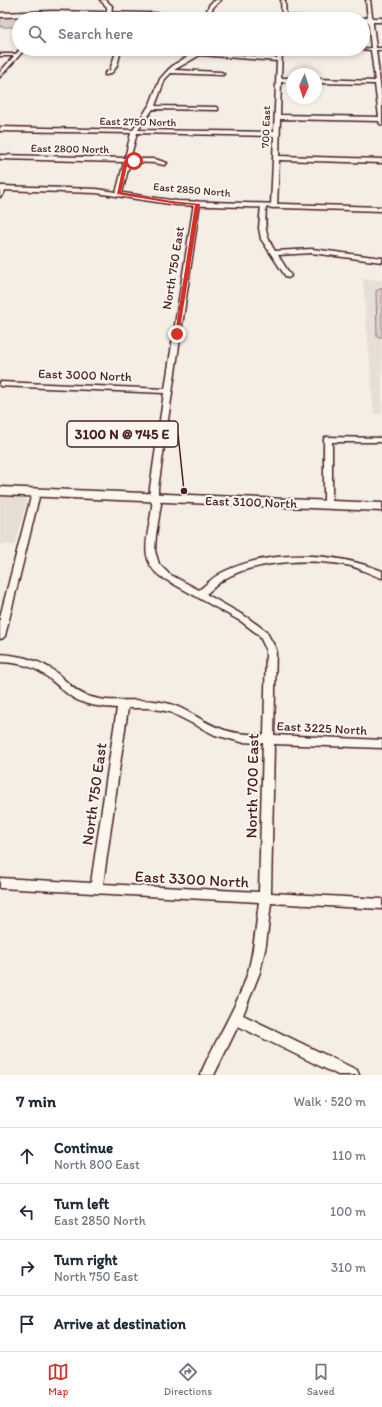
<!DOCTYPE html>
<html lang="en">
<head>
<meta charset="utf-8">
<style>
	body { margin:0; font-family:Itim,sans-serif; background:#f6f6f7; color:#1f2937 }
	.compass { position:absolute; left:286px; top:68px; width:36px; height:36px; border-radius:50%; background:#fff; box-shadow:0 2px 6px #0003; rotate:183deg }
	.stop { position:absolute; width:12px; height:12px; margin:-9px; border:3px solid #d93025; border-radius:50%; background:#fff }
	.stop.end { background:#d93025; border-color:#fff; box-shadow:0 1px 4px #0008 }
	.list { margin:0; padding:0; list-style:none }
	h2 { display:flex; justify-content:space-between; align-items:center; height:52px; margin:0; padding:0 16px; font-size:17px }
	h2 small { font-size:13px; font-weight:400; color:#747a83 }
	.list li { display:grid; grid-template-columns:26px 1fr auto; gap:12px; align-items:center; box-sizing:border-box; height:56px; padding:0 16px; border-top:1px solid #e0e1e3 }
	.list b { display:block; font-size:15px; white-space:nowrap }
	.list p { margin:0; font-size:13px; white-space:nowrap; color:#747a83 }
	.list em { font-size:13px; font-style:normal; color:#747a83 }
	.icon { flex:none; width:22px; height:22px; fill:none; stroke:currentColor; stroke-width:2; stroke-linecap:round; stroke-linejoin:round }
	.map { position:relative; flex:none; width:382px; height:1075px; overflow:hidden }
	.search { position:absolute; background:#fff; box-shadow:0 2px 6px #0003; left:12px; right:12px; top:12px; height:44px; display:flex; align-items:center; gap:10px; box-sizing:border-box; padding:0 14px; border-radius:22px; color:#747a83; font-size:15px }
	.sheet { height:276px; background:#fff }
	nav { display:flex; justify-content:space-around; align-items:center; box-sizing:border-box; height:56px; border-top:1px solid #e0e1e3; background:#fff; font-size:11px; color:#747a83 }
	nav a { display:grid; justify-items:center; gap:2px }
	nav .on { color:#d93025 }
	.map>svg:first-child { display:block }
	.built { fill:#e7dfd6 }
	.green { fill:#dbd0c9; stroke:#92787a }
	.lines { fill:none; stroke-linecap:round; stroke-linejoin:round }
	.minor-casing { stroke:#4a1f2b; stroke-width:3 }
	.tertiary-casing { stroke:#4a1f2b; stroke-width:3 }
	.secondary-casing { stroke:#4a1f2b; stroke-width:3 }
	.minor { fill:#fbf7ec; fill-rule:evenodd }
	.tertiary { fill:#fbf7ec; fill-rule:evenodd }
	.secondary { fill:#fbf7ec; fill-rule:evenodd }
	.route { fill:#d93025 }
	.labels { text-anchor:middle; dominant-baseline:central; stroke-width:4; stroke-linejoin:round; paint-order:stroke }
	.far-street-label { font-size:11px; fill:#4a1f2b; stroke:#fbf7ec }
	.street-label { font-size:13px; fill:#4a1f2b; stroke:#fbf7ec }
	.near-street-label { font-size:16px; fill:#4a1f2b; stroke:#fbf7ec }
	.leader { fill:none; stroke:#4a1f2b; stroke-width:1.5 }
	.callout-dot { fill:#4a1f2b; stroke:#fbf7ec; stroke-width:1.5 }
	.callout { fill:#fbf7ec; stroke:#4a1f2b; stroke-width:1.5 }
	.callout-label { font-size:14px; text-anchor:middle; font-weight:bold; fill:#4a1f2b }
</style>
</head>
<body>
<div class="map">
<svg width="382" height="1075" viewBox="0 0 382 1075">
	<rect width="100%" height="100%" fill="#f4eee4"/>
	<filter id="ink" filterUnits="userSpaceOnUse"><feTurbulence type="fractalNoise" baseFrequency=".025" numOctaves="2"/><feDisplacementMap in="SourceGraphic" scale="8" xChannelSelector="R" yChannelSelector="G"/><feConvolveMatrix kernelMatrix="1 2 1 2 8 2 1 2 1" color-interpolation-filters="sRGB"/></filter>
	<g filter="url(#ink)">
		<g class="built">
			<polygon points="363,279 382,280 382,414 374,414"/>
			<polygon points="0,496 22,497 27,500 15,545 0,544"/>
		</g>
		<g class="green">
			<polygon points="47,15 44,19 19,19 19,27 0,27 0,18"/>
			<polygon points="382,288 382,337 377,337 376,291"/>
		</g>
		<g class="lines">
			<defs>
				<g id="minor">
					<polygon points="216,0 221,0 214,6 207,19 203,19 210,4"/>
					<polygon points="281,0 285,0 286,19 282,19"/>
					<path d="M366,0h4l6,48h6v2h-6l6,50v25l-2,-1 -1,-3 -99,-2 -1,37 103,3v4l-103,-3 -2,46 -3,2 -3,-2 3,-70 -137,-3 -7,26h25l12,4 -3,2 -9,-2 -25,-1 -8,31 -3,2 -3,-2 8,-31 -124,-3v-4l125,3 6,-25 -131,-2v-4l133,3 17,-26 10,-25 8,-9 7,-6 25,-15h5l-2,3 74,6 1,-9h4l-1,29h11v4h-11l-1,33 99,2 -4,-33 -59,-1v-4l59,2 -4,-31 -10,-1 10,-1zM200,55l77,6 -3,71 -136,-2 15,-21 65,1v-2l-2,-1 -61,-1 10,-27 6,-6 52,2 1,-1 -3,-2 -47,-2z"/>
					<polygon points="51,12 55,13 50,19 46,19"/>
					<polygon points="20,49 25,49 0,77 0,72 14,56 0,56 0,54 16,54"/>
					<path d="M117,49h4c-2,9 -4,26 -16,26v-2l5,-3z"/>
					<polygon points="3,186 6,188 3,195 0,197 0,188"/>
					<path d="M197,201l3,2 -42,285v10l3,6 -5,31 -1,16 4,13 10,10 30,16c8,-6 15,-14 24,-18 47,-23 113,-20 159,-1v7c-11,-3 -20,-9 -31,-12 -36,-8 -88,-6 -121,10 -9,4 -16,12 -24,18l42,24 18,13 10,18 -2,86 108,5v8l-108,-4 -3,149 111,6v10l-111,-6 -5,42 -6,27 -17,43 114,55 2,5h-21l-100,-49 -24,49h-14c15,-35 37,-67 48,-103 6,-22 8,-47 11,-70l-259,-14v-10l91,5 26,-175c-14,-1 -29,-2 -42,-9 -9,-5 -16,-13 -24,-19 -15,-14 -31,-17 -51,-18v-8c22,2 42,6 59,21 8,7 16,16 26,20 24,10 51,2 76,7 22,3 37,18 58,26 14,6 29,6 45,7l2,-86 -7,-14 -17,-13 -81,-45c-25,-18 -11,-46 -9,-71 1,-3 -2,-5 -2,-9 -1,-2 0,-6 0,-9l14,-95 -164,-7v-4l165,7 29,-186zM128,708h22l20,4 45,23 26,7 22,1 -4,149 -156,-8z"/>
					<path d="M261,205l5,1c-1,20 -2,27 9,45l37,-2 70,9v4l-70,-9 -34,2 13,21 -3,2 -2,-1 -25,-38 -2,-11z"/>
					<polygon points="325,437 382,438 382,442 332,442 332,505 328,508 324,505 324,439"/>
					<polygon points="36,490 40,493 5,636 3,638 0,639 0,617 32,493"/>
				</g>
				<g id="tertiary">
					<polygon points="100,0 106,0 112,6 111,15 107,15 107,7"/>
					<polygon points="0,186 96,189 177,201 382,207 382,211 177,205 96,193 0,190"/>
				</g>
				<g id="secondary">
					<path d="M53,11l279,6 3,2c-111,0 -223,-6 -335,-2v-4z"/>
					<polygon points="363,18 382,18 382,22 363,22 363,19 360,19"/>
					<polygon points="0,487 382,503 382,511 0,495"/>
				</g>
			</defs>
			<use href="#minor" class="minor-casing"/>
			<use href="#tertiary" class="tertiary-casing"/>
			<use href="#secondary" class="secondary-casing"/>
			<use href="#minor" class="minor"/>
			<use href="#tertiary" class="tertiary"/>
			<use href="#secondary" class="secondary"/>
		</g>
	</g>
	<polygon class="route" points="126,159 136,161 128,162 121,192 171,201 200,204 179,335 175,334 195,205 171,203 117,194 124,161"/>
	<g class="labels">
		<g class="far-street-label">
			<text transform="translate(138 122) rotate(1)">East 2750 North</text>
			<text transform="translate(266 127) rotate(-88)">700 East</text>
			<text transform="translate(70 149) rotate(1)">East 2800 North</text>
			<text transform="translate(192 190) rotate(5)">East 2850 North</text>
		</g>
		<g class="street-label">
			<text transform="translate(173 268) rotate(-81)">North 750 East</text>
			<text transform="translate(85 375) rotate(2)">East 3000 North</text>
			<text transform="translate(251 502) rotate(2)">East 3100 North</text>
			<text transform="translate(322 728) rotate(3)">East 3225 North</text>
		</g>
		<g class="near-street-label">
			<text transform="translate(252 786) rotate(-89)">North 700 East</text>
			<text transform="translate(94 794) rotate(-82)">North 750 East</text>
			<text transform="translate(192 879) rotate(3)">East 3300 North</text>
		</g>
	</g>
	<path class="leader" d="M184 491L178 434"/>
	<circle class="callout-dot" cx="184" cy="491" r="4"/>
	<rect class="callout" x="67" y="421" width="111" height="26" rx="4"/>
	<g class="callout-label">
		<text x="122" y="439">3100 N @ 745 E</text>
	</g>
</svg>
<svg class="compass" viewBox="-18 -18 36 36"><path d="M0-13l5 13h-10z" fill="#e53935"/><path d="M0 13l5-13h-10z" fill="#747a83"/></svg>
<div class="stop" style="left:134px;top:161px"></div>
<div class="stop end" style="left:177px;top:334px"></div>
<div class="search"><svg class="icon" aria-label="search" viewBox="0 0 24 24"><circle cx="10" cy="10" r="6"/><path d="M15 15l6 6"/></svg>Search here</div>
</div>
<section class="sheet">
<h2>7 min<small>Walk · 520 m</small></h2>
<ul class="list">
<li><svg class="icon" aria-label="ahead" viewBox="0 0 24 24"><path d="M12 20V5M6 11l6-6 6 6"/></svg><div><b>Continue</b><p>North 800 East</p></div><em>110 m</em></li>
<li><svg class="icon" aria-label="left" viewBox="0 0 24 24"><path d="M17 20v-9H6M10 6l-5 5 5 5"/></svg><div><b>Turn left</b><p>East 2850 North</p></div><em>100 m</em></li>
<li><svg class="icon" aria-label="right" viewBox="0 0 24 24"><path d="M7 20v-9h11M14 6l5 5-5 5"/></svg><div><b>Turn right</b><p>North 750 East</p></div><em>310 m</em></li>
<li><svg class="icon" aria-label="arrive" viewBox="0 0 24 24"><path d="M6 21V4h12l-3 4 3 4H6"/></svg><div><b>Arrive at destination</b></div></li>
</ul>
</section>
<nav>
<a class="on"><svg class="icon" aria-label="map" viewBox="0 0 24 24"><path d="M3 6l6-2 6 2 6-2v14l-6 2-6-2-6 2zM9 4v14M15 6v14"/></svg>Map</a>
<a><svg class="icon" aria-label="directions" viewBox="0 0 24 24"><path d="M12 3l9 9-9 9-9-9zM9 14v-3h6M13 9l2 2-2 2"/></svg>Directions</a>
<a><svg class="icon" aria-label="saved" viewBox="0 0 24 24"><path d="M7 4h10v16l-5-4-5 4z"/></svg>Saved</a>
</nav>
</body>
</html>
